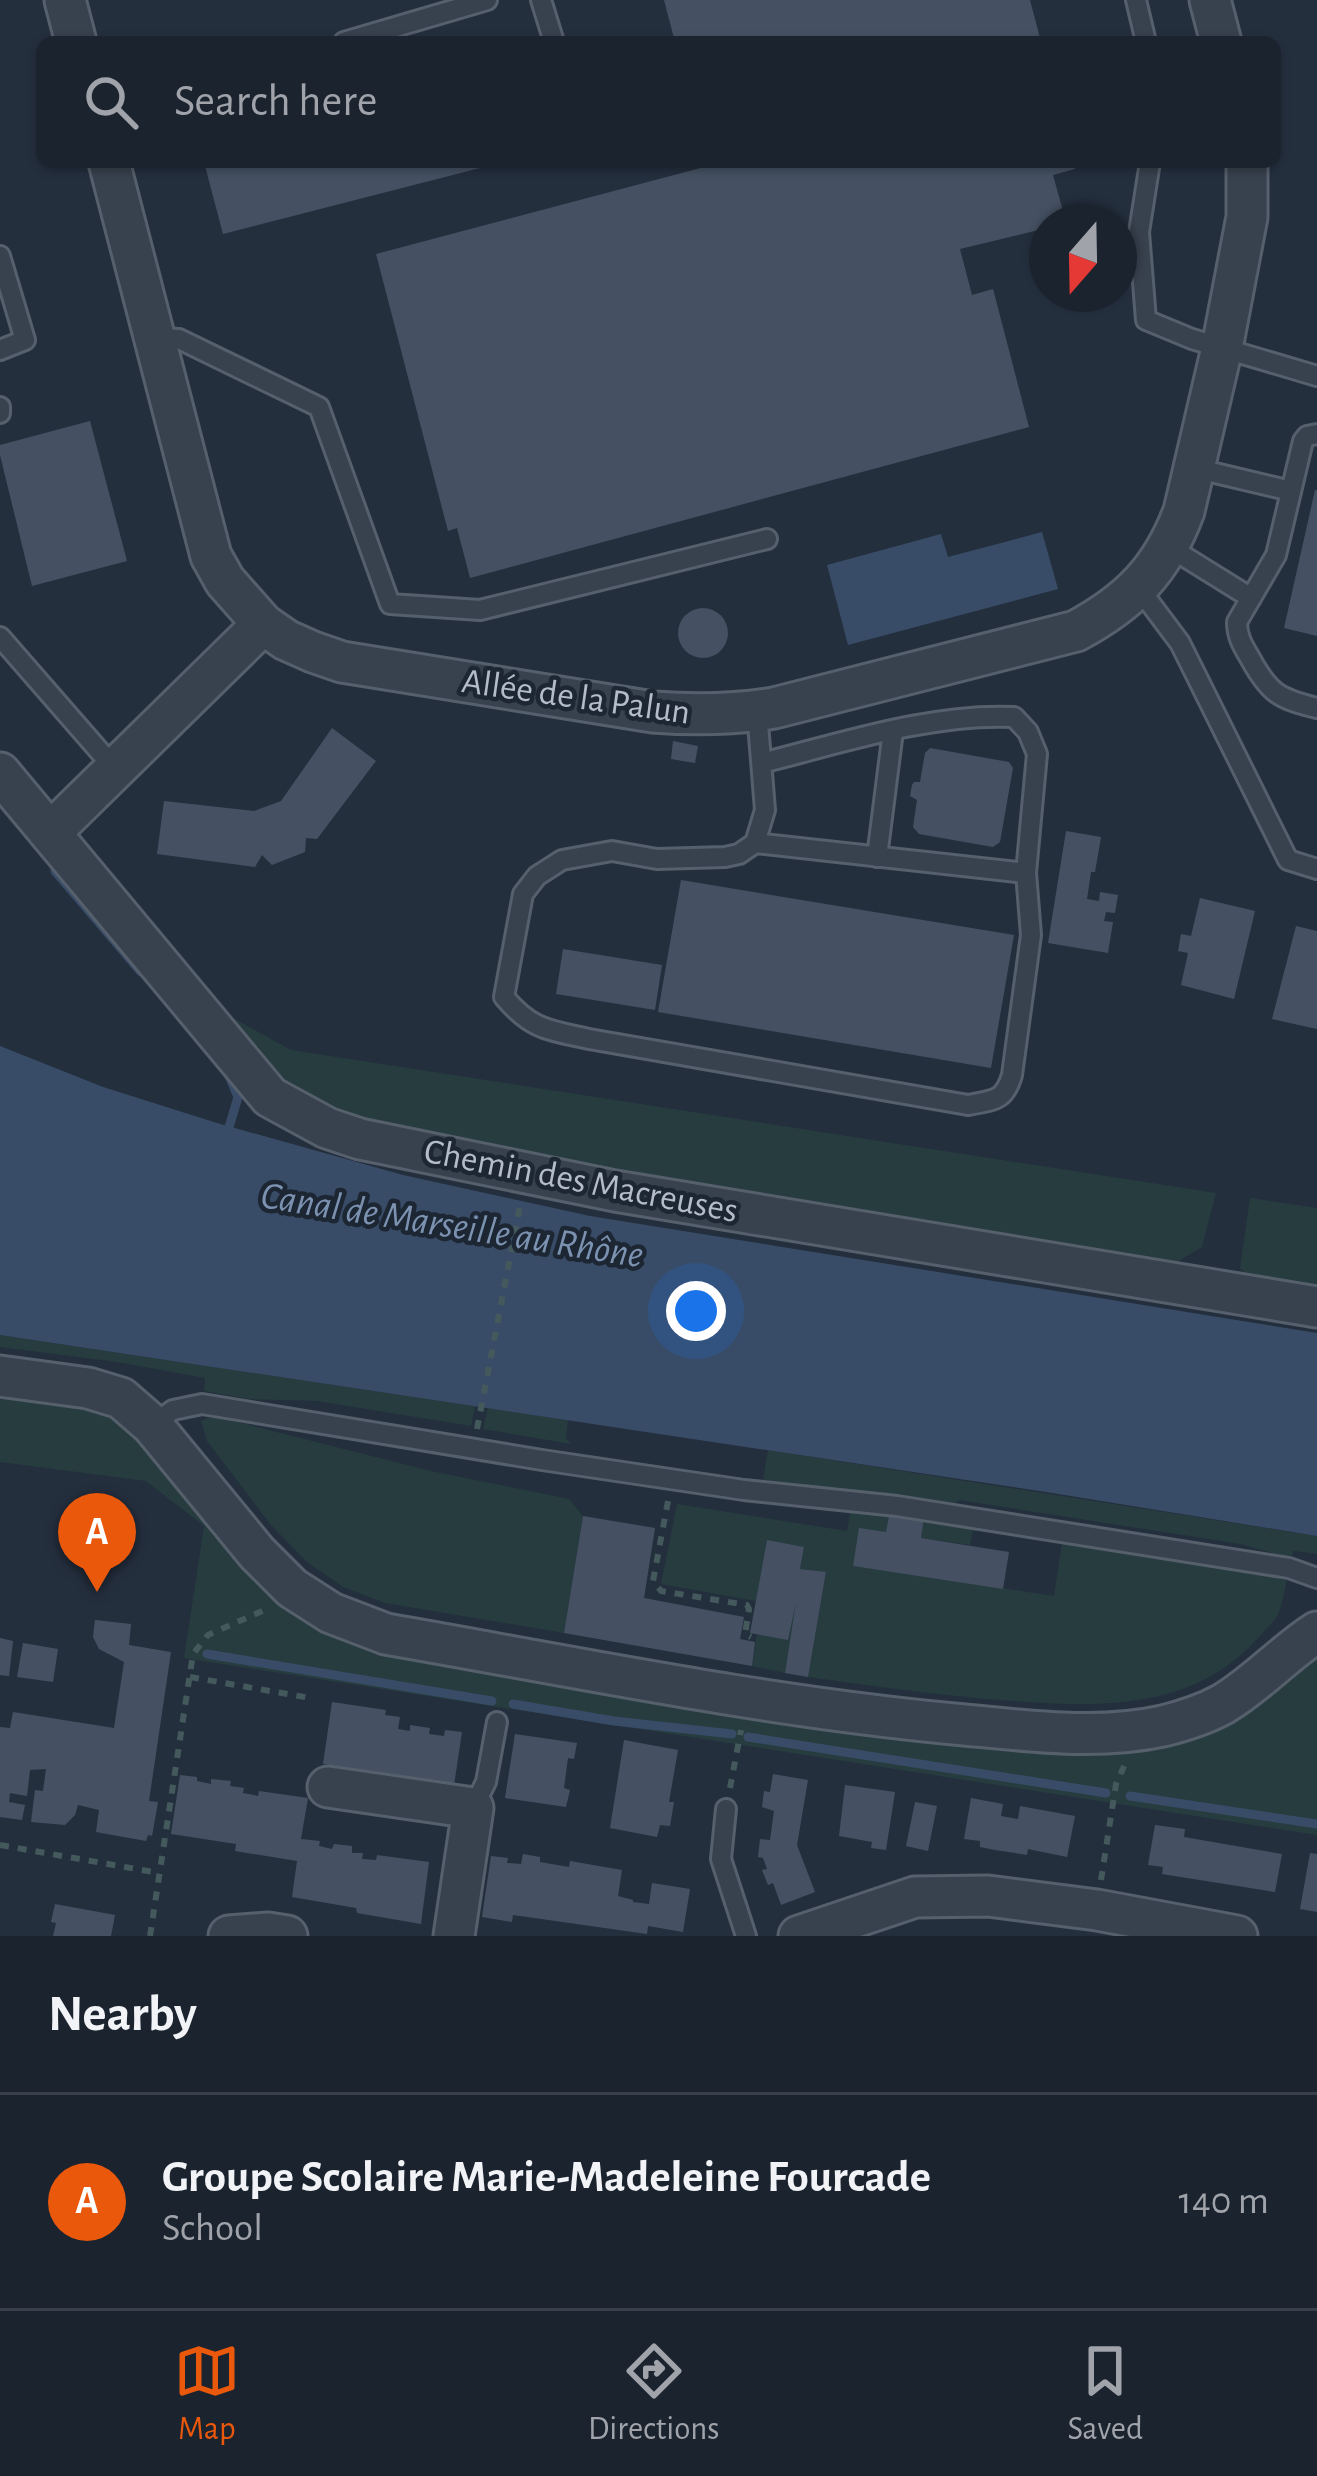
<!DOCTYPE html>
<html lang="en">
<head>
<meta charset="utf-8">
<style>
	body { margin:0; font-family:"Alegreya Sans",sans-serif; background:#282f3a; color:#f1f3f6 }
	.compass { position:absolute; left:1029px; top:204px; width:108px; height:108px; border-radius:50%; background:#1b232e; box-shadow:0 3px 9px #0004; rotate:200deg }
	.you { position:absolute; left:696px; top:1311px; width:42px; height:42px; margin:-30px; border:9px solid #fff; border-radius:50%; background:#1a73e8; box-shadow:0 0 0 18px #1a73e833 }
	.badge { display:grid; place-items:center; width:78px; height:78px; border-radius:50%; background:#ea580c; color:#fff; font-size:39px; font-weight:700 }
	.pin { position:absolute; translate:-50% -99px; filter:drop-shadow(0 3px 6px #0008) }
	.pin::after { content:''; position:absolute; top:63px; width:42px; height:36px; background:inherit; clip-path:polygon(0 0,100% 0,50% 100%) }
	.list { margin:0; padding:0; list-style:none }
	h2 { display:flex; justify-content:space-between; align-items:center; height:156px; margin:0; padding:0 48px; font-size:51px }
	h2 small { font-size:39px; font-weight:400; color:#a0a4aa }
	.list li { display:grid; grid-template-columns:78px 1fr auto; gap:36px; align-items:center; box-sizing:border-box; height:216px; padding:0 48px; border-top:3px solid #39404a }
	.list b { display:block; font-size:45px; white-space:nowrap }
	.list p { margin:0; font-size:39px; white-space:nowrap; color:#a0a4aa }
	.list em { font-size:39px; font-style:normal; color:#a0a4aa }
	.icon { flex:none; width:66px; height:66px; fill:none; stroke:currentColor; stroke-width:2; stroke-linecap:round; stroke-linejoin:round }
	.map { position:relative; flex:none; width:1317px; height:1936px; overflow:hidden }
	.search { position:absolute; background:#1b232e; box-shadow:0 3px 9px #0004; left:36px; right:36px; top:36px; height:132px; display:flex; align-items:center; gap:30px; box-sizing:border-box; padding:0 42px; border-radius:18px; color:#a0a4aa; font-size:45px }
	.sheet { height:372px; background:#1b232e }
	nav { display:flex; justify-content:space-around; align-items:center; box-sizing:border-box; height:168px; border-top:3px solid #39404a; background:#1b232e; font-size:33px; color:#a0a4aa }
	nav a { display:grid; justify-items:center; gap:6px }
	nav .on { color:#ea580c }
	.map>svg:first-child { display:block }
	.green { fill:#263c3f }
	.water { fill:#394c67 }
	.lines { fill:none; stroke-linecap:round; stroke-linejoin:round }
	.stream { stroke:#394c67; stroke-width:9 }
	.building { fill:#455162 }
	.lane-casing { stroke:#565f6c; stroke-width:24 }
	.street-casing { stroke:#565f6c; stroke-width:45 }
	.path { stroke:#44595c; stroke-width:6; stroke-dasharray:9 9; stroke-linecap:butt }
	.lane { stroke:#38414e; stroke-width:18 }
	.street { stroke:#38414e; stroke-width:39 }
	.labels { text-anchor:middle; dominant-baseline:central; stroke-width:9; stroke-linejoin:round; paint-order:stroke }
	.street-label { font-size:36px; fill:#b4bcc9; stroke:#1d2633 }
	.water-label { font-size:39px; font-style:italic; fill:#7c92b1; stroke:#1d2633 }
</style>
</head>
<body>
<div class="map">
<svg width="1317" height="1936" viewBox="0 0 1317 1936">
	<rect width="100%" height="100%" fill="#242f3e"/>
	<g class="green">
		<polygon points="233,1018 291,1050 1216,1193 1202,1247 1174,1264 1149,1267 432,1140 351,1119 294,1096 225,1023"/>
		<polygon points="1250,1198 1317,1208 1317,1290 1252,1280 1240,1268"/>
		<polygon points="0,1335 475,1406 471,1426 317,1401 249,1399 204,1391 205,1378 117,1362 0,1347"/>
		<polygon points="0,1388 116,1409 300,1609 1093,1745 1317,1648 1317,1835 184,1658 204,1526 146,1481 0,1462"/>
		<polygon points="488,1408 568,1420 566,1438 571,1444 483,1429"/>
		<polygon points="214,1416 431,1471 569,1499 583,1516 564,1633 385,1603 343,1587 307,1562 271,1525 207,1441 201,1421"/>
		<polygon points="768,1450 1317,1536 1317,1554 1294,1551 1291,1558 1240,1544 959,1500 954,1504 763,1480"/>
		<path d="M677,1504l170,27 4,-23 39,6 -4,18 -32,34 200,30 8,-53 -89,-13 -3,15 -49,-7 3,-21 364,56c-3,14 -5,33 -12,45 -5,7 -13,14 -18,20 -67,76 -167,69 -258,62 -64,-5 -128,-14 -192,-23l18,-104 -24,-4 -17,104 -33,-7 5,-32 31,5 16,-92 -37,-6 -11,60 -95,-17z"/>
	</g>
	<g class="water">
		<polygon points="1042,532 1058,589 848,645 827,565 941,534 948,557"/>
		<polygon points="0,1046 103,1087 217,1123 403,1175 590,1216 1317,1333 1317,1536 1046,1492 0,1335"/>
	</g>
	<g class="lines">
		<g class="stream">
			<polyline points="55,871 141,972"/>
			<polyline points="227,1134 238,1097 229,1076"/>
			<polyline points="207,1654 492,1701"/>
			<polyline points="513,1704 614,1721 732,1734"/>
			<polyline points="748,1737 1106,1793"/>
			<polyline points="1130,1796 1317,1824"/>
		</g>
	</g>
	<g class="building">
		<polygon points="664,0 1030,0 1041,42 675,42"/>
		<polygon points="204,162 482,162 484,167 223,234"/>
		<polygon points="707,162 1073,162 1075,169 1053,175 1066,222 1047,222 1047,228 960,249 972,295 993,289 1029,427 470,578 457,528 448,531 376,254 708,166"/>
		<polygon points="90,421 127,561 32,586 0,455 0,445"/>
		<polygon points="1315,490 1317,490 1317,636 1284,628"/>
		<circle cx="703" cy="633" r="25"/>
		<polygon points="332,728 376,761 317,839 306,838 305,852 272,865 262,855 255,867 157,854 164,801 254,811 281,801"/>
		<polygon points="673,741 698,746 695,763 671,759"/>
		<polygon points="930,748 1009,762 1013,768 1000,842 993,847 919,834 913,827 917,800 910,796 912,785 914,782 920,782 925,753"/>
		<polygon points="1066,831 1101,837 1095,872 1091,872 1087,899 1099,901 1100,892 1118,895 1115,913 1106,912 1104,921 1113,922 1108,953 1048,943"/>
		<polygon points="681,880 1014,935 991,1068 658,1012"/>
		<polygon points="1200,898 1255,911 1234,999 1181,985 1188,953 1178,951 1181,934 1191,936"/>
		<polygon points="1296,926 1317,931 1317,1029 1272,1019"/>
		<polygon points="563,949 662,965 655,1010 556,994"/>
		<polygon points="891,1506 925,1511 921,1538 1009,1552 1003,1589 853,1566 859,1528 886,1532"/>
		<polygon points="583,1516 655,1528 644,1598 744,1617 740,1639 755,1642 752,1666 564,1633"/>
		<polygon points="767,1540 804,1547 800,1569 826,1572 808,1677 785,1673 796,1602 788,1640 750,1633"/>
		<polygon points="95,1620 131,1624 129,1645 171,1652 149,1801 158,1802 152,1836 148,1835 146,1841 96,1832 99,1810 78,1805 75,1815 65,1825 31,1822 35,1790 43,1791 46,1769 30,1770 27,1796 10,1793 9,1802 25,1805 22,1820 0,1817 0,1727 10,1728 13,1712 114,1728 124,1662 99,1649 93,1637"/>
		<polygon points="0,1638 13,1641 9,1676 0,1675"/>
		<polygon points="23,1643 58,1649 53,1682 17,1677"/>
		<polygon points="332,1702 386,1710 385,1715 400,1717 398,1729 410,1731 410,1725 430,1728 429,1734 444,1736 445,1730 462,1732 453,1792 390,1782 392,1774 323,1764"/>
		<polygon points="515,1734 577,1743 574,1759 568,1758 564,1788 570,1790 566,1807 505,1798"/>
		<polygon points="624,1740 678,1750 669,1802 674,1802 670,1826 660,1825 657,1837 610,1828"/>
		<polygon points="773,1774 808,1780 797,1845 815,1892 781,1905 773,1883 768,1885 762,1870 767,1869 763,1858 758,1857 760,1839 770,1840 774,1811 762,1807 764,1791 770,1792"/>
		<polygon points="180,1775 197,1777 197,1781 211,1784 211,1779 231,1781 230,1786 244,1788 243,1793 258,1796 259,1791 308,1798 301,1839 320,1841 319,1846 332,1849 334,1844 352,1846 352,1853 363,1853 362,1859 376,1860 377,1855 429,1862 421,1924 357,1913 356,1908 292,1897 297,1861 235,1851 236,1844 171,1834"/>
		<polygon points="845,1785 895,1792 886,1850 871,1848 872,1842 839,1836"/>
		<polygon points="971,1798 1003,1804 1001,1816 1018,1819 1020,1806 1075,1816 1067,1857 1028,1849 1027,1855 995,1850 980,1847 980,1841 964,1839"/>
		<polygon points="915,1802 937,1806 928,1851 906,1846"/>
		<polygon points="1155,1825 1185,1829 1184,1837 1282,1854 1275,1892 1162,1874 1163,1867 1148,1865"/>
		<polygon points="1310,1853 1317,1854 1317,1912 1300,1909"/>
		<polygon points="523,1854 540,1857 540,1862 569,1867 570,1861 622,1870 618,1896 633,1900 633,1902 649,1904 652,1883 690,1889 683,1932 648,1926 647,1934 513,1915 512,1922 482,1917 491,1856 508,1858 507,1863 521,1864"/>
		<polygon points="55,1904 115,1915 111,1936 53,1936 56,1923 51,1922"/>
	</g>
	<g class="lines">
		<defs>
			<g id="lane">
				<polyline points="541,0 554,42"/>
				<polyline points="1136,0 1146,42"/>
				<polyline points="344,42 487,0"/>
				<polyline points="1150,162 1139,232 1146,320 1192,339 1317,376"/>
				<polyline points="0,256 25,340 0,350"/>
				<polyline points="157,338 179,339 319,407 390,604 480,610 767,539"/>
				<polyline points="0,407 0,413"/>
				<path d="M1317,434l-10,2 -4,5 -27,114 -39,67c0,15 6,24 13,36 19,35 29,41 67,50"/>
				<polyline points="1194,468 1291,491"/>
				<polyline points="1169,547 1251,598"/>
				<polyline points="1138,587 1180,643 1288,860 1317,869"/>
				<polyline points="0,637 115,769"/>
				<path d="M757,711l8,99 -10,33 -16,11 -14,3 -68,2 -45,-8 -50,9 -25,16 -14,18 -19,103c28,33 44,33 85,42l379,66c25,-5 36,-3 44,-30l19,-140 -5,-62 11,-119 -9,-22 -14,-15c-82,-4 -173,26 -252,46"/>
				<polyline points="755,843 1026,873"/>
				<polyline points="877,857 893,731"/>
				<polyline points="152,1425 173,1410 202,1404 542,1460 744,1490 897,1506 1289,1568 1317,1578"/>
				<polyline points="473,1808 486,1782 497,1722"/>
				<polyline points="726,1809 721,1859 746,1936"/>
			</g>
			<g id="street">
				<polyline points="65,0 76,42"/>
				<polyline points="1210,0 1221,42"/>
				<path d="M109,162l102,394 14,25 38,43 23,16 27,12 29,10 311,50c41,3 80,3 121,-4l302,-77c54,-29 86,-61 108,-120l38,-163 25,-131v-55"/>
				<polyline points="0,773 270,1097 327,1128 360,1139 615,1191 1317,1307"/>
				<polyline points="50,833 263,624"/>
				<path d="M0,1376l88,12 33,10 31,27 105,128 35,35 39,25 55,21c189,33 377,72 568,90 68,6 141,17 209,2 20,-5 42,-12 60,-22 34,-20 61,-51 94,-72"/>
				<polyline points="328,1787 473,1808 454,1936"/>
				<polyline points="229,1936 268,1933 287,1936"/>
				<polyline points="799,1936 915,1897 988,1896 1097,1910 1237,1936"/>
			</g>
		</defs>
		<use href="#lane" class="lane-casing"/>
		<use href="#street" class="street-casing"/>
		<g class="path">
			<polyline points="477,1429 520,1206"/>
			<polyline points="668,1501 653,1581 661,1591 747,1605 749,1609 745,1634 751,1637"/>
			<polyline points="190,1677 310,1698"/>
			<polyline points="730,1788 741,1730"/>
			<polyline points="0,1845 159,1873"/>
			<polyline points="1101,1880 1116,1784 1125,1764"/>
			<polyline points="150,1936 193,1654 208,1635 269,1608"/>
		</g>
		<use href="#lane" class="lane"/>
		<use href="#street" class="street"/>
	</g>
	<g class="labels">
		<g class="street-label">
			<text transform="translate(576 697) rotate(8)">Allée de la Palun</text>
			<text transform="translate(581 1181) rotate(11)">Chemin des Macreuses</text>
		</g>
		<g class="water-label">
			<text transform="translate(452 1226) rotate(9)">Canal de Marseille au Rhône</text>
		</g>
	</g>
</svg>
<svg class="compass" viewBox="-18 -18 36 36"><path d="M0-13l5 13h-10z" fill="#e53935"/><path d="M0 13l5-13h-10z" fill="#a0a4aa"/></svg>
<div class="you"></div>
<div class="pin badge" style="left:97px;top:1592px">A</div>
<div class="search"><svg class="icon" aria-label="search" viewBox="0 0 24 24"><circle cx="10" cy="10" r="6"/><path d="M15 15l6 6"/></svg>Search here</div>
</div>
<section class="sheet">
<h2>Nearby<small></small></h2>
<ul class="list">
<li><span class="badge">A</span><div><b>Groupe Scolaire Marie-Madeleine Fourcade</b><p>School</p></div><em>140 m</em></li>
</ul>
</section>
<nav>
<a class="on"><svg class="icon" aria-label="map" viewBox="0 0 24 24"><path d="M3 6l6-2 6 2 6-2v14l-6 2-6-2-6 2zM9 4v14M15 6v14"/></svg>Map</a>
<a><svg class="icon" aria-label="directions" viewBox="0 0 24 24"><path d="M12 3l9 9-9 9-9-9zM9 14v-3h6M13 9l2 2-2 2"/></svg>Directions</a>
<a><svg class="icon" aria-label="saved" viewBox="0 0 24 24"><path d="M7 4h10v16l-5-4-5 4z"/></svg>Saved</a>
</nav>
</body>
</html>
